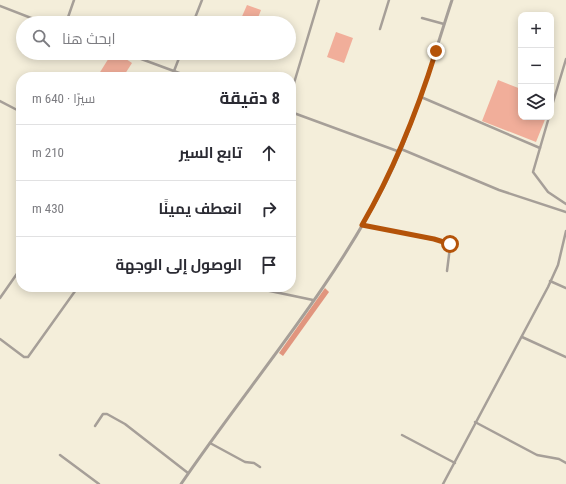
<!DOCTYPE html>
<html lang="ar">
<head>
<meta charset="utf-8">
<style>
	body { margin:0; font-family:"Roboto Condensed",Cairo,sans-serif; background:#f2f2f3; color:#2b2b33; direction:rtl }
	.controls { position:absolute; right:12px; top:12px; display:grid; overflow:hidden; border-radius:8px; box-shadow:0 2px 10px #0003 }
	.controls button { width:36px; height:36px; display:grid; place-items:center; padding:0; border:0; border-bottom:1px solid #e1e1e2; background:#fff; color:#2b2b33; font:20px sans-serif }
	.stop { position:absolute; width:12px; height:12px; margin:-9px; border:3px solid #b45309; border-radius:50%; background:#fff }
	.stop.end { background:#b45309; border-color:#fff; box-shadow:0 1px 4px #0008 }
	.list { margin:0; padding:0; list-style:none }
	h2 { display:flex; justify-content:space-between; align-items:center; height:52px; margin:0; padding:0 16px; font-size:17px }
	h2 small { font-size:13px; font-weight:400; color:#7c7c81 }
	.list li { display:grid; grid-template-columns:26px 1fr auto; gap:12px; align-items:center; box-sizing:border-box; height:56px; padding:0 16px; border-top:1px solid #e1e1e2 }
	.list b { display:block; font-size:15px; white-space:nowrap }
	.list em { font-size:13px; font-style:normal; color:#7c7c81 }
	.icon { flex:none; width:22px; height:22px; fill:none; stroke:currentColor; stroke-width:2; stroke-linecap:round; stroke-linejoin:round }
	.map { position:relative; flex:none; width:566px; height:484px; overflow:hidden; direction:ltr }
	.search { position:absolute; background:#fff; box-shadow:0 2px 10px #0003; left:16px; top:16px; width:280px; height:44px; display:flex; align-items:center; gap:10px; box-sizing:border-box; padding:0 14px; border-radius:22px; color:#7c7c81; font-size:15px }
	.panel { position:absolute; background:#fff; box-shadow:0 2px 10px #0003; left:16px; top:72px; width:280px; height:220px; border-radius:16px; direction:rtl }
	.map>svg:first-child { display:block }
	.green { fill:#f1ae9a }
	.forest { fill:#e1957e }
	.lines { fill:none; stroke-linecap:round; stroke-linejoin:round }
	.minor { stroke:#a69f98; stroke-width:2.5 }
	.tertiary { stroke:#a69f98; stroke-width:3 }
	.route { stroke:#b45309; stroke-width:5 }
</style>
</head>
<body>
<div class="map">
<svg width="566" height="484" viewBox="0 0 566 484">
	<rect width="100%" height="100%" fill="#f4eeda"/>
	<g class="green">
		<polygon points="247,5 261,10 256,23 240,21"/>
		<polygon points="336,32 353,38 344,63 327,57"/>
		<polygon points="112,53 117,53 132,63 123,77 97,77"/>
		<polygon points="498,80 521,89 521,117 546,117 536,142 482,121"/>
	</g>
	<polygon class="forest" points="325,288 329,292 283,356 279,353"/>
	<g class="lines">
		<g class="minor">
			<polyline points="0,6 44,23"/>
			<polyline points="422,18 444,24"/>
			<polyline points="66,23 74,0"/>
			<polyline points="193,23 202,0"/>
			<polyline points="380,29 389,0"/>
			<polyline points="125,53 190,77"/>
			<polyline points="174,71 181,53"/>
			<polyline points="291,93 319,0"/>
			<polyline points="421,97 540,148"/>
			<polyline points="0,101 21,112"/>
			<polyline points="551,109 566,59"/>
			<polyline points="291,112 400,152"/>
			<polyline points="549,117 533,172 548,192 566,204"/>
			<polyline points="401,149 499,190 566,212"/>
			<polyline points="363,225 449,243 450,247 447,271"/>
			<polyline points="550,281 566,288"/>
			<polyline points="251,287 313,300"/>
			<polyline points="0,298 21,268"/>
			<polyline points="522,337 566,357"/>
			<polyline points="0,339 24,357 28,357 78,287"/>
			<polyline points="475,422 537,455 559,459 566,463"/>
			<polyline points="95,426 103,414 107,414 125,424 188,473"/>
			<polyline points="402,435 455,463"/>
			<polyline points="210,443 245,462 254,463 260,467"/>
			<polyline points="60,455 99,484"/>
			<polyline points="443,484 548,287 558,265 566,231"/>
		</g>
		<path class="tertiary" d="M181,484c68,-100 150,-193 205,-302 29,-58 46,-121 66,-182"/>
	</g>
	<g class="lines">
		<path class="route" d="M436,51c-19,61 -42,119 -74,174l72,14 16,5"/>
	</g>
</svg>
<div class="controls">
<button>+</button>
<button>−</button>
<button><svg class="icon" aria-label="layers" viewBox="0 0 24 24"><path d="M12 4l9 5-9 5-9-5zM3 14l9 5 9-5"/></svg></button>
</div>
<div class="stop" style="left:450px;top:244px"></div>
<div class="stop end" style="left:436px;top:51px"></div>
<div class="search"><svg class="icon" aria-label="search" viewBox="0 0 24 24"><circle cx="10" cy="10" r="6"/><path d="M15 15l6 6"/></svg>ابحث هنا</div>
<section class="panel">
<h2>8 دقيقة<small>سيرًا · 640 m</small></h2>
<ul class="list">
<li><svg class="icon" aria-label="ahead" viewBox="0 0 24 24"><path d="M12 20V5M6 11l6-6 6 6"/></svg><div><b>تابع السير</b></div><em>210 m</em></li>
<li><svg class="icon" aria-label="right" viewBox="0 0 24 24"><path d="M7 20v-9h11M14 6l5 5-5 5"/></svg><div><b>انعطف يمينًا</b></div><em>430 m</em></li>
<li><svg class="icon" aria-label="arrive" viewBox="0 0 24 24"><path d="M6 21V4h12l-3 4 3 4H6"/></svg><div><b>الوصول إلى الوجهة</b></div></li>
</ul>
</section>
</div>
</body>
</html>
